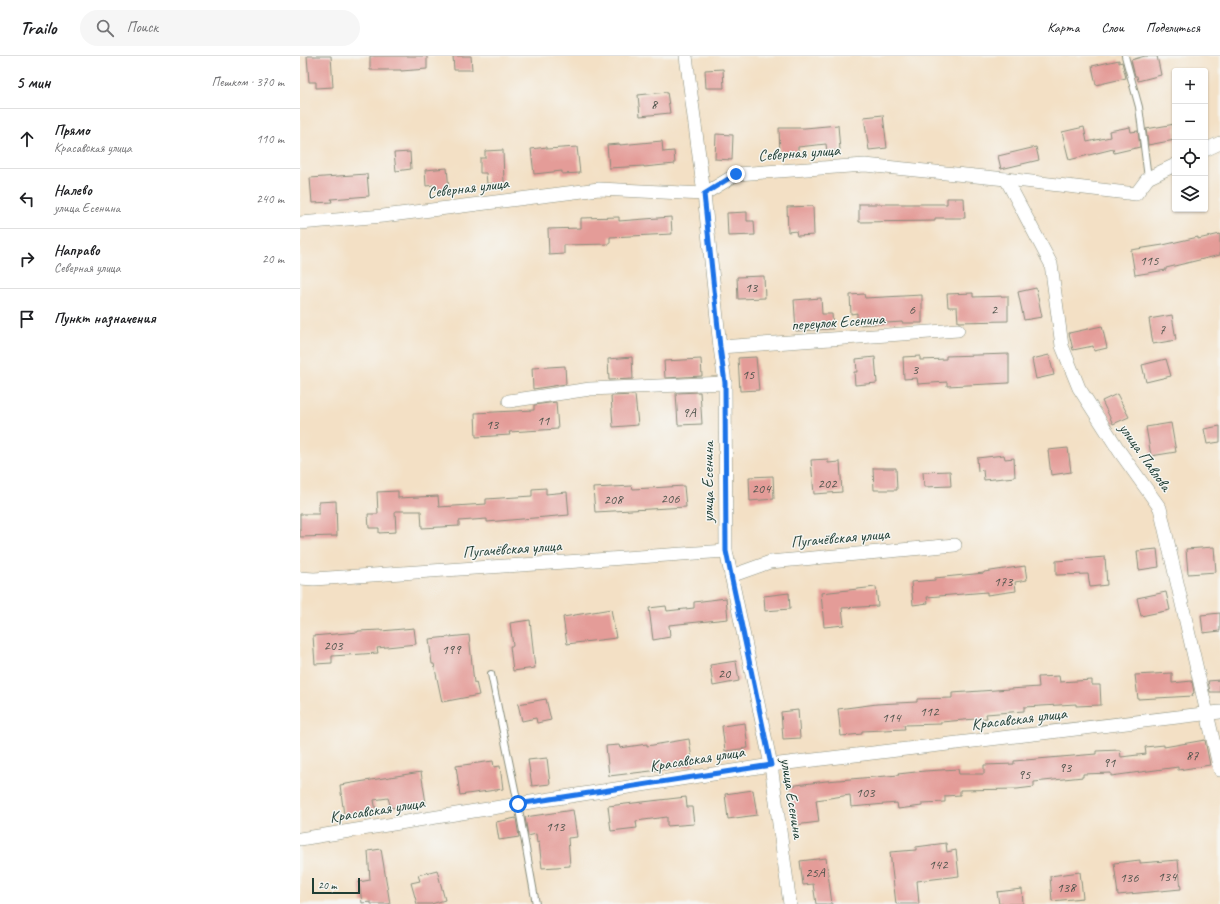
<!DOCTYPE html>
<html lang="ru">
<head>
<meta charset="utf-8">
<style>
	body { margin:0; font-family:Caveat,sans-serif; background:#f6f6f6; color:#202124 }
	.controls { position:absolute; right:12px; top:12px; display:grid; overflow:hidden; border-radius:4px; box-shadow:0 1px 3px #0004 }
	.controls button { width:36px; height:36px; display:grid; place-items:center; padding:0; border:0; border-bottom:1px solid #e0e0e0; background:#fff; color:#202124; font:20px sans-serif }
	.scale { position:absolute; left:12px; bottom:10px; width:48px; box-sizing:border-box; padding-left:4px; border:2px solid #1f3d34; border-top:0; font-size:11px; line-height:14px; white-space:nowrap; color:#1f3d34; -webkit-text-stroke:3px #f6f6f2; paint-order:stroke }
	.stop { position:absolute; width:12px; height:12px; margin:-9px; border:3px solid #1a73e8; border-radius:50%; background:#fff }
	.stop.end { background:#1a73e8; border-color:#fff; box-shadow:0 1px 4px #0008 }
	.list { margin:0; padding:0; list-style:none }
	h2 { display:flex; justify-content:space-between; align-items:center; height:52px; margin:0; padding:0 16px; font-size:17px }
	h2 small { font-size:13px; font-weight:400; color:#757577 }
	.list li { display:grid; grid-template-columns:26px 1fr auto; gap:12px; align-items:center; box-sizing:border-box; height:60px; padding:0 16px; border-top:1px solid #e0e0e0 }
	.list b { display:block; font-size:15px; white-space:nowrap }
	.list p { margin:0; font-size:13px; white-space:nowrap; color:#757577 }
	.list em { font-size:13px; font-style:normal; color:#757577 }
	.icon { flex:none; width:22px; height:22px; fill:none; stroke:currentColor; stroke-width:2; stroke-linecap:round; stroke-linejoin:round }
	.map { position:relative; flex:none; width:920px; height:848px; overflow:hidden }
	header { display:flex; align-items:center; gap:24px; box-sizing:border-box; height:56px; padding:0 20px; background:#fff; border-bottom:1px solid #e0e0e0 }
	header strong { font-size:19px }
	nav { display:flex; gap:22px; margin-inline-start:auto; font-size:14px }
	.search { width:280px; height:36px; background:#f6f6f6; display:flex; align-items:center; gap:10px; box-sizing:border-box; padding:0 14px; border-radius:22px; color:#757577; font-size:15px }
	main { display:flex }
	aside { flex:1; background:#fff }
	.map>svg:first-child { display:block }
	.building { fill:#e49c98 }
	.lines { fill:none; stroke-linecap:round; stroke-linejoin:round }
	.service-casing { stroke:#898e7c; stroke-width:8 }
	.minor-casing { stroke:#898e7c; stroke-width:14 }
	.service { stroke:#fff; stroke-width:6 }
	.minor { stroke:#fff; stroke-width:13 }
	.route { stroke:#1a73e8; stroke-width:5 }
	.labels { text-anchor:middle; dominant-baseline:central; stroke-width:3; stroke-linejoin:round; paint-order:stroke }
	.number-label { font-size:14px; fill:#50554d }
	.street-label { font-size:16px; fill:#1f3d34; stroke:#f6f6f2 }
</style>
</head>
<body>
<header>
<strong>Trailo</strong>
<div class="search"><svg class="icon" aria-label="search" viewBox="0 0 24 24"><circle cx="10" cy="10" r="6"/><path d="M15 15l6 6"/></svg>Поиск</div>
<nav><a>Карта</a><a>Слои</a><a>Поделиться</a></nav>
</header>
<main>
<aside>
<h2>5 мин<small>Пешком · 370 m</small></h2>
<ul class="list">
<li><svg class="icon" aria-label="ahead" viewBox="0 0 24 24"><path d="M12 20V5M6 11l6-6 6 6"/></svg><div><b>Прямо</b><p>Красавская улица</p></div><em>110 m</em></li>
<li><svg class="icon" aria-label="left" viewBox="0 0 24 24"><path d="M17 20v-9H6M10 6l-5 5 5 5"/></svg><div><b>Налево</b><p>улица Есенина</p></div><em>240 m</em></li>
<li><svg class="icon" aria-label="right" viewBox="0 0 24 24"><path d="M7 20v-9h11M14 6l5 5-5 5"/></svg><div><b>Направо</b><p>Северная улица</p></div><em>20 m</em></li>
<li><svg class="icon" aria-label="arrive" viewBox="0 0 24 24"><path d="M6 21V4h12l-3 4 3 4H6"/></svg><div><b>Пункт назначения</b></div></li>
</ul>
</aside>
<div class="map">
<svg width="920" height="848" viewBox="0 0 920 848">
	<rect width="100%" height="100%" fill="#f6f6f2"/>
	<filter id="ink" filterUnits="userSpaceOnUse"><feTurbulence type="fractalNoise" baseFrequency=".025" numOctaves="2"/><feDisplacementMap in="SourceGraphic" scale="8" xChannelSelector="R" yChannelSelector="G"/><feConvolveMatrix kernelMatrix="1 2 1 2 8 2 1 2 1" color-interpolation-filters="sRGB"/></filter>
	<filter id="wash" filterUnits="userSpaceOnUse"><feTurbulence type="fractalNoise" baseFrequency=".012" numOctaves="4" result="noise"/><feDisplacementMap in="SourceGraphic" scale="16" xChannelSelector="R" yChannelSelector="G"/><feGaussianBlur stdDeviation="0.9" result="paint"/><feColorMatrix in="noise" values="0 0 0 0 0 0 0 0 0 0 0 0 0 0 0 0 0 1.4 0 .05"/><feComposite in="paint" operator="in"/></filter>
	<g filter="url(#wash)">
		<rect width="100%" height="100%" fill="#f3e0c5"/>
		<g id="blocks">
			<g class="building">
				<polygon points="7,0 31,0 33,31 16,32 16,26 9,26"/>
				<polygon points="70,0 127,0 127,13 101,15 101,14 70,14"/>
				<polygon points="153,0 171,0 172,14 154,14"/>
				<polygon points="845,0 857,0 861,19 838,25 837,20 835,20 831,4"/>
				<polygon points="819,4 819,7 822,6 826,22 796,29 792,10"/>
				<polygon points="423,13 424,32 406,32 405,14"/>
				<polygon points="367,36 370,57 340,60 338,39"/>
				<polygon points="583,59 587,92 569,94 564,61"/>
				<polygon points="875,68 875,84 848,89 846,73"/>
				<polygon points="538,69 540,94 527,96 526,88 498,91 498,100 480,100 479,72 505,72"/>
				<polygon points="784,71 787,86 810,81 809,75 830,71 831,76 838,75 840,91 814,97 813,93 769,104 762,76"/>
				<polygon points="416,78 433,79 432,104 415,103"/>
				<polygon points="362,85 363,96 374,95 375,108 344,111 344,110 309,112 307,89 320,88 320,89"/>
				<polygon points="247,91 247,93 277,91 280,117 262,118 262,115 234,118 231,93"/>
				<polygon points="736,91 739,104 701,113 698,100"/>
				<polygon points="203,94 204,127 187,128 186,117 180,117 180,102 185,102 185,95"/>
				<polygon points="110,96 111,113 96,115 94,97"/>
				<polygon points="147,112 149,133 134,134 134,129 126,130 125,114"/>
				<polygon points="67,118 69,140 31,143 32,146 12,147 10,122"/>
				<polygon points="647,142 664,142 665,162 635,162 635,165 559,166 559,148 647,148"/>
				<polygon points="513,150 514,179 497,180 496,175 488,176 487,151"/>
				<polygon points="447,156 447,165 454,165 455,179 428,180 427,157"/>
				<polygon points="319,161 319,165 371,161 372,178 310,181 310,188 264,189 264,198 249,199 248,173 281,172 281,162"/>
				<polygon points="920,178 920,199 866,212 866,214 835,219 831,194 863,189 898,181 898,183"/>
				<polygon points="464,220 465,242 438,243 437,221"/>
				<polygon points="736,232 742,261 724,264 718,236"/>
				<polygon points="673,237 673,241 708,240 708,265 658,266 657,251 648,251 647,238"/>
				<polygon points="564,238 565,242 622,239 622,267 602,267 602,266 557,269 557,257 551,258 550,239"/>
				<polygon points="521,242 522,258 532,258 533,273 496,275 494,244"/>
				<polygon points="872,259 876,284 853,288 849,263"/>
				<polygon points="802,270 807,292 794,295 793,290 773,294 769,277"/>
				<polygon points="709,298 709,327 647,330 647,326 618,328 617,322 604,323 603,301 620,300 620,304 646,303 646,300"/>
				<polygon points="749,299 754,319 736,323 732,303"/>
				<polygon points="332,301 333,323 309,324 308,303"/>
				<polygon points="456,301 459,334 440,335 438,302"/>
				<polygon points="575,301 577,327 555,329 554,316 557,316 556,303"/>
				<polygon points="401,303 402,320 365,322 364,305"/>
				<polygon points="866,303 871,320 846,326 842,309"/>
				<polygon points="265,310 266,328 233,333 232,312"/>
				<polygon points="400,336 402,368 378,369 376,337"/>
				<polygon points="817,338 829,361 813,368 802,345"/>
				<polygon points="335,339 338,369 313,371 311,340"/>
				<polygon points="256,346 258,373 209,376 210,379 176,381 175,357 234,354 234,349"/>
				<polygon points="871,367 876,396 851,400 846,371"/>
				<polygon points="920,370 920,386 907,388 904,373"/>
				<polygon points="768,392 771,416 751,419 748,394"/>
				<polygon points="704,399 705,403 714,402 715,421 684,424 683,414 678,415 677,402"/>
				<polygon points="528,403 528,407 540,406 542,436 514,438 511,404"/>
				<polygon points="573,412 596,412 597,434 574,434"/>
				<polygon points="650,415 651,430 624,431 623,416"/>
				<polygon points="473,420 474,443 450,445 449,421"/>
				<polygon points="332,430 333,433 384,430 386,451 295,456 293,432"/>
				<polygon points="246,432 246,438 267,436 269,459 187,466 187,463 159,465 159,470 122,472 121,455 95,455 96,476 79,477 79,472 69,472 68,458 78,458 77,436 98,435 98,442 138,440 139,451 186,448 186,443 232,440 232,433"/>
				<polygon points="36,445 37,480 0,481 0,458 19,458 19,446"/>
				<polygon points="914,491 916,516 888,518 886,493"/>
				<polygon points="857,493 859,511 839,514 837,495"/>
				<polygon points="805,501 807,529 790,531 788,518 756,519 756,505"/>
				<polygon points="725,510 727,524 715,526 716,535 687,539 687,536 627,541 628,547 613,549 611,526 635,524 635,522 684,517 684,516"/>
				<polygon points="576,531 578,550 542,552 544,569 524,571 521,537"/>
				<polygon points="866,536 870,554 841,560 837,542"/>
				<polygon points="489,537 490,553 465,555 464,540"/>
				<polygon points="426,542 428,563 369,569 370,581 353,584 349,552 366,550 367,555 394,552 394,546"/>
				<polygon points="311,553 316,582 267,588 263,561"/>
				<polygon points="920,557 920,575 903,577 901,559"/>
				<polygon points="230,564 235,612 213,615 210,590 213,590 210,567"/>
				<polygon points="114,572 116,588 77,592 78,597 32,600 32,607 15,608 13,580 58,576 58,575 81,574 81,575"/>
				<polygon points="169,579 174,627 176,626 179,639 142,646 134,608 132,608 129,583"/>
				<polygon points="436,605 439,625 413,630 410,609"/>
				<polygon points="872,617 872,627 892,625 894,637 892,638 893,640 838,643 835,619"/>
				<polygon points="759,620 760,626 792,624 792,629 800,629 801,649 776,650 776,648 724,651 724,655 686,658 687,662 641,666 641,668 604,669 605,673 562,675 562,678 541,680 538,653 577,648 617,646 617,643 652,642 652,637 739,631 738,621"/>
				<polygon points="920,624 920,636 910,636 908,625"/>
				<polygon points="246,643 251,664 237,667 236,662 222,665 218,648"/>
				<polygon points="498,654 500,682 483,683 481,656"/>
				<polygon points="445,667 448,692 425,695 422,670"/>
				<polygon points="389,683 393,710 309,720 306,690 319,689 320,692 347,688 347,690"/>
				<polygon points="905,684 910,709 878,714 878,711 811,720 811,717 783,718 783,721 734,726 734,731 717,733 660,734 660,739 645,740 645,746 622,747 622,750 598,753 597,747 551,751 550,739 516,744 519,766 495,769 489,730 526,725 599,719 598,718 625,715 658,713 659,718 684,718 684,709 714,708 714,705 796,698 796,695 820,694 821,701 846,698 845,691 864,689 864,691"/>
				<polygon points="247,702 250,728 232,730 228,704"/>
				<polygon points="193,705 194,711 200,710 203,733 160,739 156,710"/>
				<polygon points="121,716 126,747 91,752 88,742 74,744 76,755 44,759 40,729"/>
				<polygon points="453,734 457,759 428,763 425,738"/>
				<polygon points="386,741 387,751 392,751 394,768 367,770 367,761 336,765 337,772 311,775 308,750"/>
				<polygon points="273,754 277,781 268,782 270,810 242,812 239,786 237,787 236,778 228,780 225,761"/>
				<polygon points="216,762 219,781 199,784 196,766"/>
				<polygon points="646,787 647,796 656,794 659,820 617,825 619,848 596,848 590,796 616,794 616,791"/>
				<polygon points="81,793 90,848 71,848 71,846 62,847 59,826 70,824 68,795"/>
				<polygon points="526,802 532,848 516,848 513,828 503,829 500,805"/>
				<polygon points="840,804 840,807 878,804 881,833 818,839 814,807"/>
				<polygon points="137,814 145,844 131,848 117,848 111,827 120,825 118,819"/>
				<polygon points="780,816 783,842 752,845 750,820"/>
				<polygon points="722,833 723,848 699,848 697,836"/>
			</g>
		</g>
	</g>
	<g filter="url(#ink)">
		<use href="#blocks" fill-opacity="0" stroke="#898e7c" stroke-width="1"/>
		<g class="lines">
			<defs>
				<g id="service">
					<polyline points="825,0 839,51 848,122"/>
					<polyline points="191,618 218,748 236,848"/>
				</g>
				<g id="minor">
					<polyline points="386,0 404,138 420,291 425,327 426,495 471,709 490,848"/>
					<polyline points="905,94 920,87"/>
					<polyline points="706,123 751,208 762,290 779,332 820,396 860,452 920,714"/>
					<polyline points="0,167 83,160 299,133 404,138 437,118 565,109 706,123 836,138 848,122 875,109"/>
					<polyline points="420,291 658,274"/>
					<polyline points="209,345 290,333 425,327"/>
					<polyline points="431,520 470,506 655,489"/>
					<polyline points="0,522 14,523 426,495"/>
					<polyline points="0,783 218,748 471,709 920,656"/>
				</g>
			</defs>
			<use href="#service" class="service-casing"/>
			<use href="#minor" class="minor-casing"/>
			<use href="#service" class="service"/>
			<use href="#minor" class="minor"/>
		</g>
	</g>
	<g class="lines" filter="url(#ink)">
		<polyline class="route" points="218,748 471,709 426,495 425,327 420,291 404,138 436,118"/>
	</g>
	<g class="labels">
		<g class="number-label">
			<text x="354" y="48">8</text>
			<text x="849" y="204">115</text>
			<text x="451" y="231">13</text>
			<text x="612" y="253">6</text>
			<text x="694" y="253">2</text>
			<text x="862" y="273">7</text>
			<text x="615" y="313">3</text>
			<text x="448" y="318">15</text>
			<text x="389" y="356">9А</text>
			<text x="243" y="364">11</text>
			<text x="192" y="368">13</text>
			<text x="527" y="427">202</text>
			<text x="461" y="432">204</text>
			<text x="370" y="442">206</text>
			<text x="313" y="443">208</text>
			<text x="703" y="525">173</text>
			<text x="33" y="589">203</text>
			<text x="151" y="593">199</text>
			<text x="424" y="617">20</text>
			<text x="629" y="655">112</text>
			<text x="591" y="661">114</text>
			<text x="892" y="699">87</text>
			<text x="809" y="706">91</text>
			<text x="765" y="711">93</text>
			<text x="724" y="718">95</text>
			<text x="565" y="736">103</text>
			<text x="255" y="770">113</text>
			<text x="638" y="808">142</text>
			<text x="515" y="816">25А</text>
			<text x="867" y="820">134</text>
			<text x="829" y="821">136</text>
			<text x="766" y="831">138</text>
		</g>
		<g class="street-label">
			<text transform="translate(499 97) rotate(-4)">Северная улица</text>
			<text transform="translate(168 132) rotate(-7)">Северная улица</text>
			<text transform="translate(538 266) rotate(-4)">переулок Есенина</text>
			<text transform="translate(845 401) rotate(55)">улица Павлова</text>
			<text transform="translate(408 426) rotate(-90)">улица Есенина</text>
			<text transform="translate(540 482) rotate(-5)">Пугачёвская улица</text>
			<text transform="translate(212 493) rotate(-4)">Пугачёвская улица</text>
			<text transform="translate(719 663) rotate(-7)">Красавская улица</text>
			<text transform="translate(397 703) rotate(-9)">Красавская улица</text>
			<text transform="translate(492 742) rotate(81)">улица Есенина</text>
			<text transform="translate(77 754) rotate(-9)">Красавская улица</text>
		</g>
	</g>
</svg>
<div class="controls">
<button>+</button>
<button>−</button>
<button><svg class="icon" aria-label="locate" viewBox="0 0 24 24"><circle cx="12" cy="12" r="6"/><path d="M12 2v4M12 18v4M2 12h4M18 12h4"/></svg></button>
<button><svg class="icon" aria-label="layers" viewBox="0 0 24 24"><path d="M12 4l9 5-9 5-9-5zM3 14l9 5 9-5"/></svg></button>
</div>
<div class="scale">20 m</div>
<div class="stop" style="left:218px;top:748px"></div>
<div class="stop end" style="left:436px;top:118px"></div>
</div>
</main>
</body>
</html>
